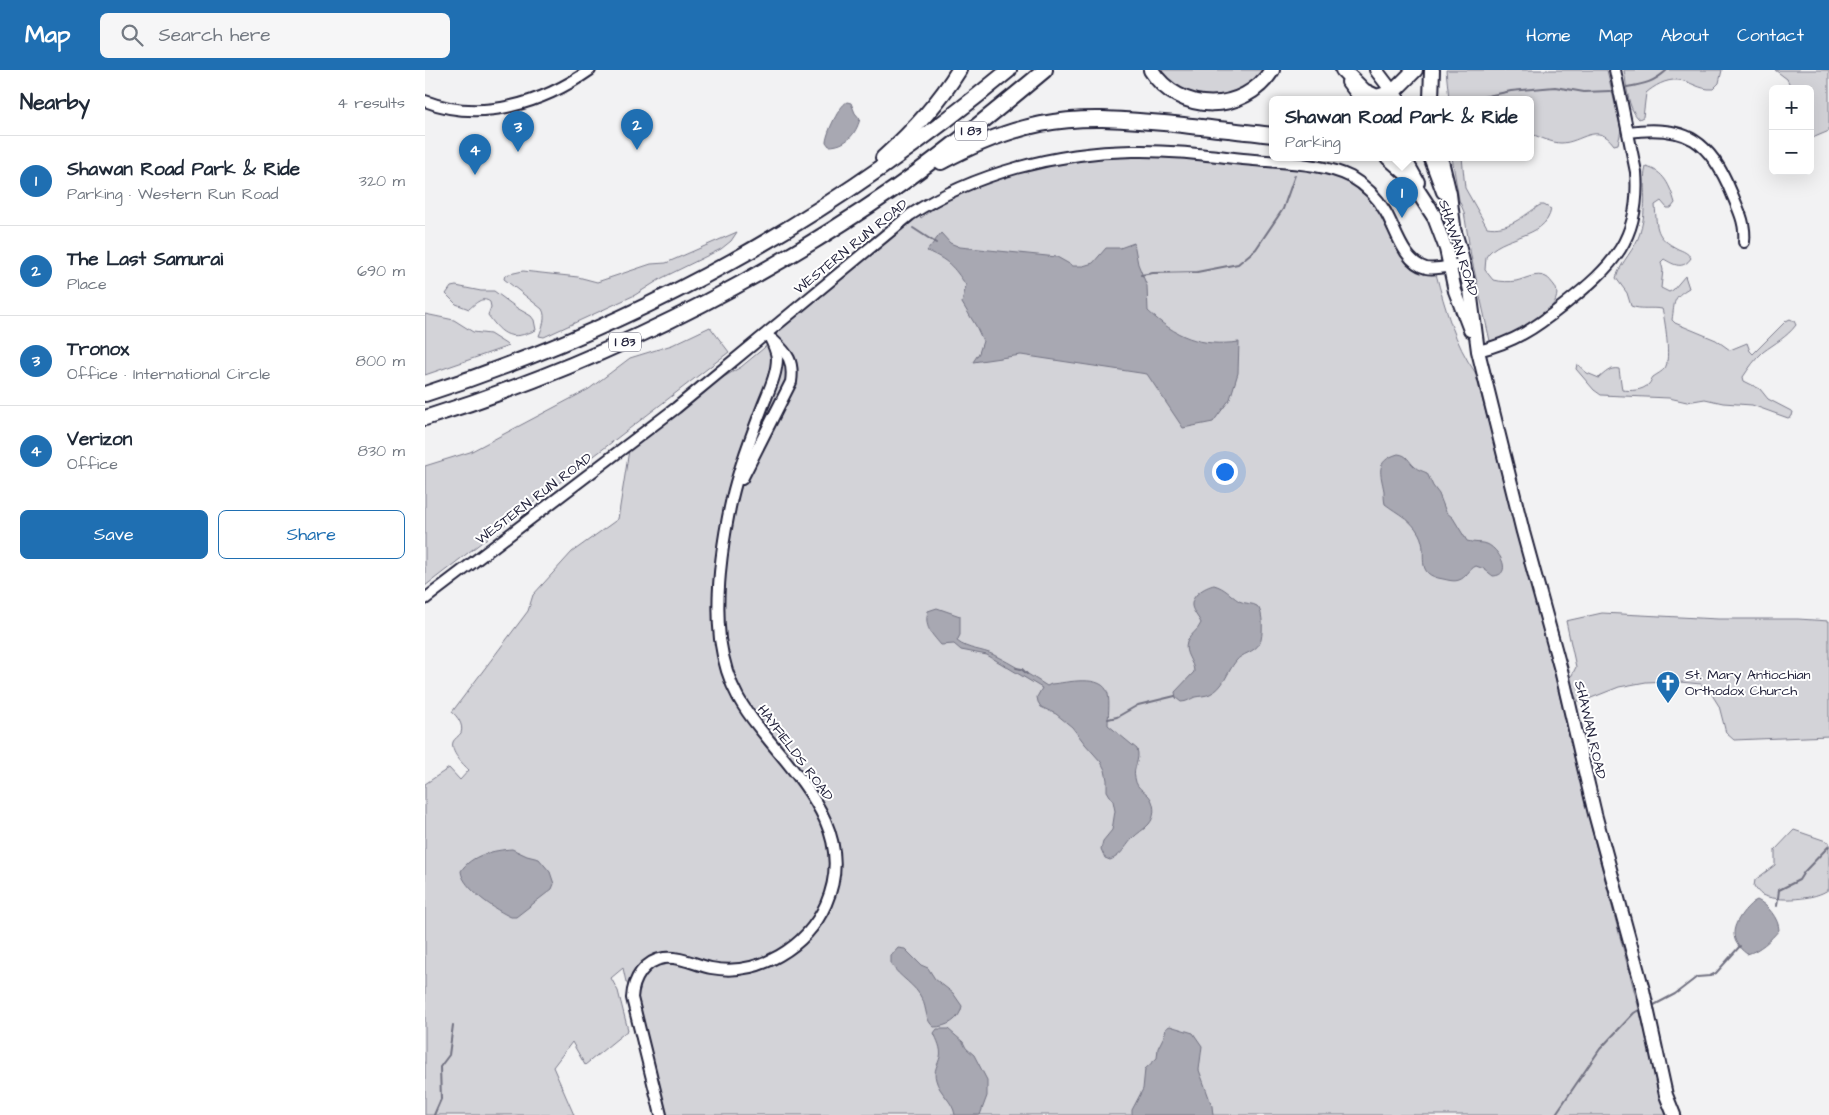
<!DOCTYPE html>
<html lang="en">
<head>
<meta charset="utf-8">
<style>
	body { margin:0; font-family:"Architects Daughter",sans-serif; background:#f6f6f7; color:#1f2937 }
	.controls { position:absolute; right:15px; top:15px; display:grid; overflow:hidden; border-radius:8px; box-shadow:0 5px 20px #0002 }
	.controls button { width:45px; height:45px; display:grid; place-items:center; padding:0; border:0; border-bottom:1px solid #e0e1e3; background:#fff; color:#1f2937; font:25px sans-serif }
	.you { position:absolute; left:799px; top:401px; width:18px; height:18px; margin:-12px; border:4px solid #fff; border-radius:50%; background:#1a73e8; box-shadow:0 0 0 8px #1a73e833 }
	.badge { display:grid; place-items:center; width:32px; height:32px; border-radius:50%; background:#1f6fb2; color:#fff; font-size:16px; font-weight:700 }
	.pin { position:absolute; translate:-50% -41px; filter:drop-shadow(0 1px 2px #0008) }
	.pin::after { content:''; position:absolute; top:26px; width:18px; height:15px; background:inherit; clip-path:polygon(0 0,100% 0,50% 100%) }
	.popup { position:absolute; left:844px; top:26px; width:265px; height:65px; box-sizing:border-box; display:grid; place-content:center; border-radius:8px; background:#fff; filter:drop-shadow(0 1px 4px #0005); font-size:16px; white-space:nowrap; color:#747a83 }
	.popup b { font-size:19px; color:#1f2937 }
	.popup::after { content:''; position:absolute; left:50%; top:100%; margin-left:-10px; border:10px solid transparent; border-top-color:#fff }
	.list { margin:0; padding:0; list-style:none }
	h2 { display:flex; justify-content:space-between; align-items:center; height:65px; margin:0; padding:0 20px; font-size:21px }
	h2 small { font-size:16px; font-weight:400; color:#747a83 }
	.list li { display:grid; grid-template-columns:32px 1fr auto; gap:15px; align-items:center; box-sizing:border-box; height:90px; padding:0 20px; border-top:1px solid #e0e1e3 }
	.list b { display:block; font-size:19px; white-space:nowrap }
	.list p { margin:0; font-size:16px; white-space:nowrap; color:#747a83 }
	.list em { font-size:16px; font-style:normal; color:#747a83 }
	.actions { display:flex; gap:10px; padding:15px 20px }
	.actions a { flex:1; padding:11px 0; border:1px solid #1f6fb2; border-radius:8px; text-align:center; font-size:18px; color:#1f6fb2 }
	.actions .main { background:#1f6fb2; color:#fff }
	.icon { flex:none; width:28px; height:28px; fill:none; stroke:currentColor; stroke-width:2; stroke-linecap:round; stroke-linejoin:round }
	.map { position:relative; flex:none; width:1404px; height:1045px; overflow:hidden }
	header { display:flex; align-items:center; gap:30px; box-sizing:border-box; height:70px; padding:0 25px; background:#1f6fb2; color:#fff }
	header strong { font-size:24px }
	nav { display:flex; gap:28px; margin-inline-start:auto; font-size:18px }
	.search { width:350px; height:45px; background:#f6f6f7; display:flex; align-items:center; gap:12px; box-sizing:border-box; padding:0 18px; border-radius:8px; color:#747a83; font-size:19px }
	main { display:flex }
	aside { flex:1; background:#fff }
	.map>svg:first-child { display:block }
	.green { fill:#d3d3d8; stroke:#7a7a8a }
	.water { fill:#a8a8b2; stroke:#727282 }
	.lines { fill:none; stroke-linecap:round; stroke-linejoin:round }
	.stream { stroke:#727282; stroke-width:2 }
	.minor-casing { stroke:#22223b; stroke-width:14 }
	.major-casing { stroke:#22223b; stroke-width:16 }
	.highway-casing { stroke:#22223b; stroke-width:18 }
	.minor { stroke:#fff; stroke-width:10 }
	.major { stroke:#fff; stroke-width:12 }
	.highway { stroke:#fff; stroke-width:14 }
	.labels { text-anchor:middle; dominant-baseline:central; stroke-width:4; stroke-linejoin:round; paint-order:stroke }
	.shield { fill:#fff; stroke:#646476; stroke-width:1 }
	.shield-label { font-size:12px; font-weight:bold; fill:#22223b }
	.street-label { font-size:14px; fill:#22223b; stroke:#fff }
	.poi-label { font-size:14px; fill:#22223b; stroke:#fff; text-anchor:start }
</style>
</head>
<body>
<header>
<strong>Map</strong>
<div class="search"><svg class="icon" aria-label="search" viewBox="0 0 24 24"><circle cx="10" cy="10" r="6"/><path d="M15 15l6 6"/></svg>Search here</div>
<nav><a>Home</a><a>Map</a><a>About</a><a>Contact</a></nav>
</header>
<main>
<aside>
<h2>Nearby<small>4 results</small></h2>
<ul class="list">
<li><span class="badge">1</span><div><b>Shawan Road Park &amp; Ride</b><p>Parking · Western Run Road</p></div><em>320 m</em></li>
<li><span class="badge">2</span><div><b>The Last Samurai</b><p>Place</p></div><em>690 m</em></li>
<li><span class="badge">3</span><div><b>Tronox</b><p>Office · International Circle</p></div><em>800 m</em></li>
<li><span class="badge">4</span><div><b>Verizon</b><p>Office</p></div><em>830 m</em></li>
</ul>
<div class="actions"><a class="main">Save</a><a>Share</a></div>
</aside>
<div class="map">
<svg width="1404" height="1045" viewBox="0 0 1404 1045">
	<rect width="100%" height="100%" fill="#f2f2f3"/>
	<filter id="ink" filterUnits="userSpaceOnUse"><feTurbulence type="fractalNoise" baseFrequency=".02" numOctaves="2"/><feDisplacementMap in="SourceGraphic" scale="10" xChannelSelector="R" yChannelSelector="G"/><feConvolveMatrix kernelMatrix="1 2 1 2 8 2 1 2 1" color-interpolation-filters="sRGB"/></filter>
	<g filter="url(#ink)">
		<g class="green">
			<polygon points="731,0 839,0 829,13 816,22 790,30 756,24"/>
			<path d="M1021,0h161l14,60 -3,14 -4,1c-17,-24 -33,-2 -53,-2 -9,0 -21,-6 -30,-9v-35h-82z"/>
			<path d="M1199,0h98l-3,13 -6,6c-14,1 -22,-8 -35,-9 -12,-1 -24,6 -32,13l-3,24 -4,2c-12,-11 -12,-33 -15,-49z"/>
			<polygon points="1350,0 1404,0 1404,61 1385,69 1385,19 1367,19 1362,9"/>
			<path d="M684,85l61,1 132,13c23,3 49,7 66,26 24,27 24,77 68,79 9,34 19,70 39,98l67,251 49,204 71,269 8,19h-1005l-28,-117 -11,-16 -3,-14 -12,10 7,13 10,39 -43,35 -13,-23 -19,25 21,48h-149v-331l24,-16 11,12 9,-10c-6,-6 -19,-18 -16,-28 1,-3 6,-6 8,-9 3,-8 -4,-17 -9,-21l76,-101 5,-16 39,-43 46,-33 11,-69 81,-65 31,-18 23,-19 15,-18 139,-116 3,4c52,-43 123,-53 188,-63z"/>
			<path d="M1027,87h10l3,31 22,39c21,4 36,-11 53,-22h4l7,4c-5,31 -51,25 -65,48l-1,13 8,10c7,2 16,2 23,1 9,-2 21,-9 30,-4 3,1 6,6 8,8 17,23 -46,57 -64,56l-19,-85 -7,-44 -5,-12z"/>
			<path d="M1221,97c18,4 24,19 29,36l-4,5h-4l-6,-7 -6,4c2,24 0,32 23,44 5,2 10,4 13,9 -8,12 -17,7 -27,1l-3,3 2,8 -2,18 8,4 4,-2 12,-14 4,12c-17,10 -14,13 -17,32l3,3 41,17 14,10 17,-7 3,8 3,3 33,-33 4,-2 4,2 2,4c-9,12 -21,18 -33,27 -8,7 -14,16 -20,25l1,4 16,8 8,10 25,13 -1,4 -4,2 -36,-13 -29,-2 -18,-4 -18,3 -18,-4 -68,-3 -7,-5 -18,-21 1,-5 10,9 12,5c6,-5 11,-11 20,-9l3,21c9,1 20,1 27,-6 2,-2 2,-5 4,-7 4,-3 9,-5 12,-9 6,-8 0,-50 -3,-59 -11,-2 -21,1 -31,-3l-4,-13 -11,-15c5,-17 19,-28 24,-45 2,-7 4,-16 4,-23 2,-15 -2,-29 2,-43z"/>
			<path d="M312,162l-6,9 -10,8 -59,29 -27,17 -91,42 -5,-1c3,-8 8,-19 3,-27l-38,-30 1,-4 18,-4 55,6 19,5 54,-18 15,-1z"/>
			<path d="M31,216l25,5h13l23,17 14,8 3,4 2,10c-25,11 -33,6 -48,-15l3,-8 -1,-5c-8,-6 -14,1 -21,7l-13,-5 -10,-10 5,-7z"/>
			<polygon points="0,244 29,250 48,262 65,264 84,276 0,305"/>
			<polygon points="285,257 304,282 0,516 0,396 45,382 164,319 205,288 247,275"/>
			<polygon points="1177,543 1293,549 1373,549 1404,551 1404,666 1309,670 1301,663 1294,636 1284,620 1276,614 1244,611 1221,612 1194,617 1161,630 1153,631 1148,623 1145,614 1145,609 1151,597 1141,551"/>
			<path d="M1369,760l35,12v47c-13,11 -52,13 -67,6 -3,-2 -6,-6 -8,-9l1,-6 20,-15v-15z"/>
		</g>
		<g class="water">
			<path d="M422,32l4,1 4,10 5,6c-4,15 -14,27 -31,27l-3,-4c1,-10 13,-36 21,-40z"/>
			<path d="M516,163l9,10 10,4 97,10 16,9h10l10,-3 13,-15h14l14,-5 4,21 9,22 1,25c28,26 52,36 91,31l-1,31 -8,26 -17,23 -30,6 -36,-54 -126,-19 -48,7 6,-9 4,-12 -7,-15 -14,-23 4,-18c-13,-19 -18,-25 -39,-34z"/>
			<path d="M973,384c10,1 10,7 17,13 3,3 8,4 12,6l6,13 6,8 7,18 7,6 14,23c6,2 14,1 20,3 12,5 27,31 6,32l-9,-7 -8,-3c-7,3 -10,12 -17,14 -5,2 -11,0 -16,-1 -31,-5 -13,-24 -24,-45 -8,-15 -21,-20 -34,-30 -1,-4 -1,-8 -1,-13 -3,-17 -10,-30 14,-37z"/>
			<path d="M789,515c11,3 16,10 25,16 6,3 14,2 18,5 7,5 6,31 3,37 -6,10 -18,10 -24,18 -9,11 -12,27 -26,33 -4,2 -10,2 -15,3 -5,2 -8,5 -14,5l-5,-4 -1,-6 19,-20c0,-11 -11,-18 -7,-30 3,-8 11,-11 14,-19 -2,-5 -8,-11 -9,-17 -1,-11 13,-19 22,-21z"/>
			<path d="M512,538l23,8v19l-3,6c11,9 25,8 37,14 18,9 36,20 53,31l4,-2c15,-1 52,-11 57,10 2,10 0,21 0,31l29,24c4,11 -5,19 -2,29 2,13 11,12 16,21 4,8 4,18 -2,25 -5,6 -12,9 -17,15 -8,9 -11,17 -22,21l-5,-2 -4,-9 2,-8 9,-11 3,-19 -2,-10 -6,-10v-11l-2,-10 -4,-8 -16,-18 -13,-17 -16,-13 -15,-7 -3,-5 -1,-5 5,-9 -55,-33 -26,-5 -7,-6 -13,1c-10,-12 -17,-18 -13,-34z"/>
			<path d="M87,779l15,7 12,3 11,13 4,12 -2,5 -36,28h-5c-14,-6 -49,-29 -50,-46 10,-16 33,-21 51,-22z"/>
			<path d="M1332,830c10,4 22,19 22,30 -8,10 -20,21 -32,24 -19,-14 -15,-28 -2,-44 4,-4 7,-8 12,-10z"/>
			<path d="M473,878l7,1 16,16 7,3 7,11 18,14 9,13c-2,14 -16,21 -28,21 -9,-6 -7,-19 -12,-28 -6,-14 -23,-22 -31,-35v-8z"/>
			<polygon points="745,956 768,963 777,976 774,1000 787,1036 788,1045 707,1045 707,1040 718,1019 720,999 732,988 733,978 739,966 741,958"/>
			<path d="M512,959h11l15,13 3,6 8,7 13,25v16l-7,19h-25c-2,-14 -16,-22 -19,-35 -3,-10 2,-15 4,-23 2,-8 -3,-17 -6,-24z"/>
		</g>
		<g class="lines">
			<g class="stream">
				<path d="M1202,17c18,-3 27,-5 40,-17"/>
				<polyline points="1020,28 1058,27 1086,21 1130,17 1159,22 1185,21"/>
				<polyline points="488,158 511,173"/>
				<polyline points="716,205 728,203 772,202 813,194 831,179 858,139 870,105"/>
				<polyline points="591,598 597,599 602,604"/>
				<polyline points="683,649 692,647 713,635 750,626"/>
				<polyline points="1352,836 1354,820 1374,810 1379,802 1404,776"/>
				<polyline points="1229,935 1250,924 1272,907 1285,906 1291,903 1315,876"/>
				<polyline points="9,1045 16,1029 15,997 24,985 28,955"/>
				<polyline points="1130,1045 1175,979 1209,943 1217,938"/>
			</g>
			<defs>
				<g id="minor">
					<path d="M0,31c56,22 118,2 165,-31"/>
					<path d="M1203,62c59,-8 82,9 104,62 7,17 14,30 12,48"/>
					<path d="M1053,281c37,-9 57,-23 86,-46 49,-39 77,-66 72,-133l-21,-102"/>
					<path d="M317,409l49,-97c3,-21 -3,-28 -18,-42"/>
					<path d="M0,529l251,-191 234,-193c64,-42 148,-63 223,-64 41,-1 81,5 121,9 30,3 70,3 97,17 14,8 26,20 34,34 11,18 18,51 41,57 9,2 20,-1 30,-3"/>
					<path d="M236,1045l-29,-117c1,-19 12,-37 32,-40 16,-2 32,7 47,10 48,9 96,-21 115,-64 31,-71 -26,-124 -66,-175 -8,-10 -16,-21 -22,-32 -10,-18 -15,-37 -18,-58 -5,-46 2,-96 12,-141 7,-31 19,-61 30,-90 6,-16 15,-33 15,-50 -1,-9 -5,-16 -9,-24"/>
				</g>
				<g id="major">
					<polyline points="951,0 973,29"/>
					<polyline points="923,12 936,29"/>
					<polyline points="979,87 993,112"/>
					<polyline points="1005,87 1018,122"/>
					<polyline points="1005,137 1021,179 1030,221 1045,260"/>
					<polyline points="1025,146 1034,175 1045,220 1053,281 1098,462 1137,604 1170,744 1218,920 1241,1025 1249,1045"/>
				</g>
				<g id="highway">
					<path d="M726,0c28,45 93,44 121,0"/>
					<polyline points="918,0 939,21 952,27 968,22 990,0"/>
					<polyline points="1006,29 1007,0"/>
					<polyline points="963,87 981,103 1009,146"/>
					<polyline points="1015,87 1024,124 1028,156"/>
					<path d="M458,88c29,-26 55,-54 76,-88"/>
					<path d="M516,92c32,-17 64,-31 100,-38 45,-9 88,-4 133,0 33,4 66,7 99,11"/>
					<path d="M0,324c220,-71 407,-177 584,-324"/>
					<path d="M0,348c167,-52 325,-130 469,-229 52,-37 102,-78 151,-119"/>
				</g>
			</defs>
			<use href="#minor" class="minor-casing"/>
			<use href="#major" class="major-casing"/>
			<use href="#highway" class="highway-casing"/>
			<use href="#minor" class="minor"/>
			<use href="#major" class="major"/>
			<use href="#highway" class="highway"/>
		</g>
	</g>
	<defs>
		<symbol id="church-pin" viewBox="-11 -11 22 30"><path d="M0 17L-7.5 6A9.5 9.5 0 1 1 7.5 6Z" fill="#1f6fb2" stroke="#fff"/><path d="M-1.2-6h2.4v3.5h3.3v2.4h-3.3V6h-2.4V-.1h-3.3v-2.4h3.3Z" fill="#fff"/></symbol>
	</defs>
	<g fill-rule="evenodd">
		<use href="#church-pin" x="1229" y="599" width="28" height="38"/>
	</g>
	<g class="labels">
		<g class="shield">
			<rect x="530" y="51.5" width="32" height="19" rx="4"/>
			<rect x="184" y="262.5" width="32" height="19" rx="4"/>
		</g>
		<g class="shield-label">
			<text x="546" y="61">I 83</text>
			<text x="200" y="272">I 83</text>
		</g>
		<g class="street-label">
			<text transform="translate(426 177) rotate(-39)">WESTERN RUN ROAD</text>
			<text transform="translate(1033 178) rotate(72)">SHAWAN ROAD</text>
			<text transform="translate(109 429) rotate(-37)">WESTERN RUN ROAD</text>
			<text transform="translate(1165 660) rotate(77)">SHAWAN ROAD</text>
			<text transform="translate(370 683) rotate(53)">HAYFIELDS ROAD</text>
		</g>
		<g class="poi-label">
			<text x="1260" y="605">St. Mary Antiochian<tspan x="1260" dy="16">Orthodox Church</tspan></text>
		</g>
	</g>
</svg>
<div class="controls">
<button>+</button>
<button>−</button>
</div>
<div class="you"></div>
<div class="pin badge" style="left:977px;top:148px">1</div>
<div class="popup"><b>Shawan Road Park &amp; Ride</b>Parking</div>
<div class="pin badge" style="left:212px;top:80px">2</div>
<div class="pin badge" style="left:93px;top:82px">3</div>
<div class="pin badge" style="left:50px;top:105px">4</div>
</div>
</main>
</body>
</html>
